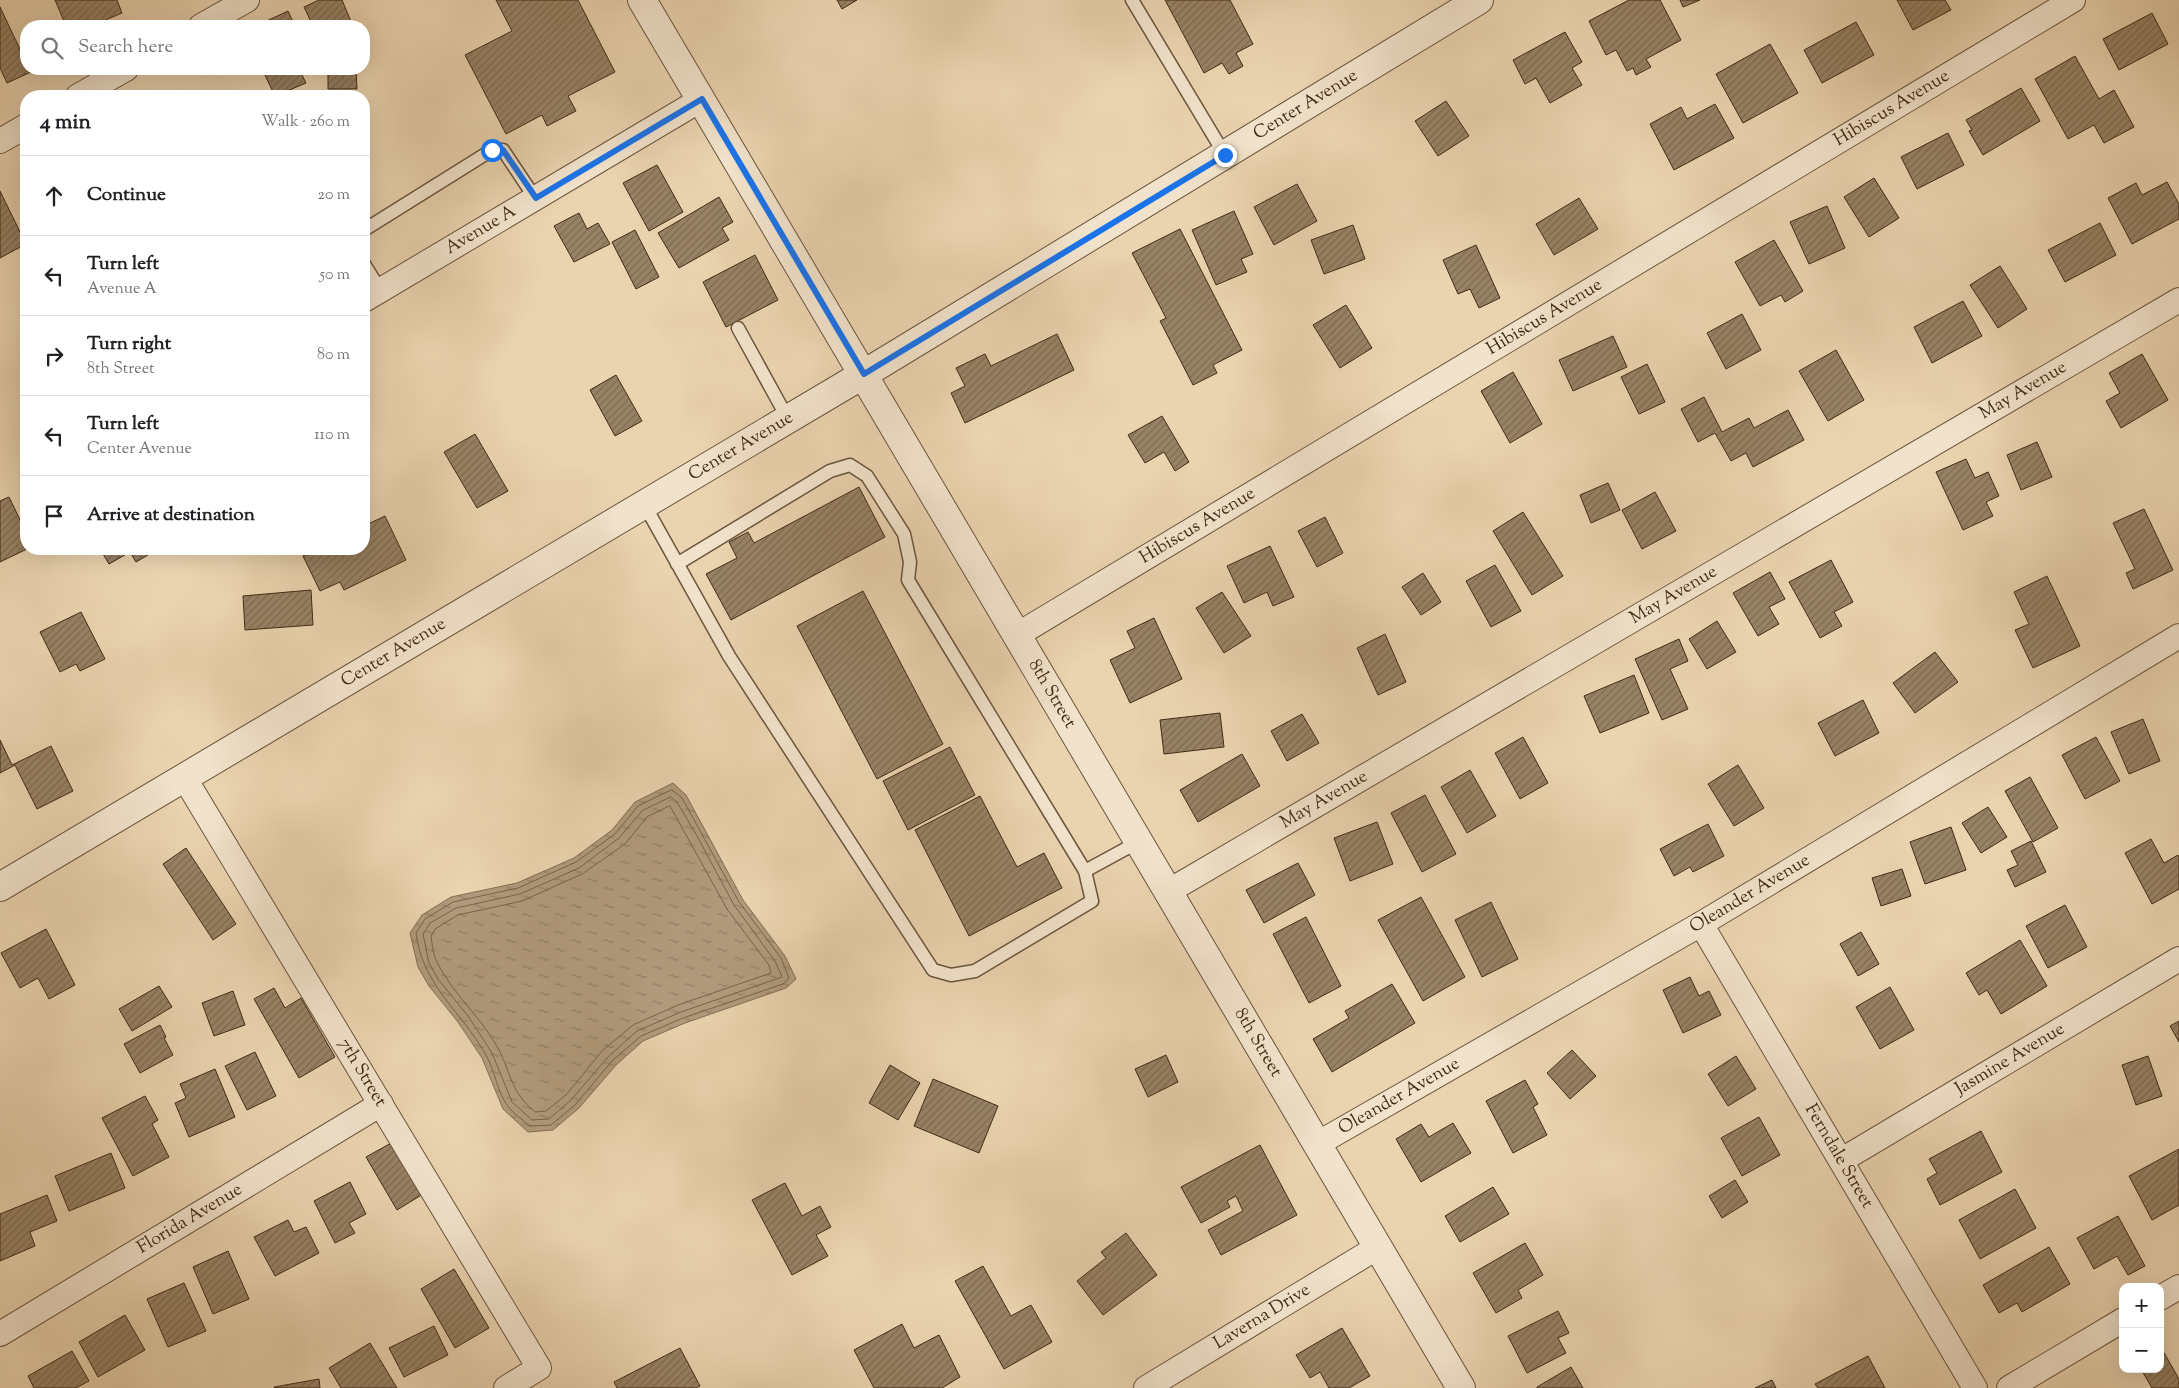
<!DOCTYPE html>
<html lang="en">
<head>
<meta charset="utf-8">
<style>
	body { margin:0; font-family:"Sorts Mill Goudy",serif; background:#f2f2f2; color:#202124 }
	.controls { position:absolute; right:15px; bottom:15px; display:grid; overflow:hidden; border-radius:10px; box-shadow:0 5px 20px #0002 }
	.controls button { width:45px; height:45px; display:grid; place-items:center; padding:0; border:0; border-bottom:1px solid #e0e0e0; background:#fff; color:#202124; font:25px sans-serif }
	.stop { position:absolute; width:15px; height:15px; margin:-11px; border:4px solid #1a73e8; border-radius:50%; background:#fff }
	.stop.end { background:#1a73e8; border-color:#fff; box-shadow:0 1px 5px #0008 }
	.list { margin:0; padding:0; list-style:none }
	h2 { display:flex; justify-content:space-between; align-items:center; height:65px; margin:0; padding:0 20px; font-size:21px }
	h2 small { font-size:16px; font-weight:400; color:#757577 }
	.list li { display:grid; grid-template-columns:32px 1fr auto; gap:15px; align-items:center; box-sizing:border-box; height:80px; padding:0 20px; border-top:1px solid #e0e0e0 }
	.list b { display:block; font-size:19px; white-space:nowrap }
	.list p { margin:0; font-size:16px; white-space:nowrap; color:#757577 }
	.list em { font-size:16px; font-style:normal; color:#757577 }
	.icon { flex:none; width:28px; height:28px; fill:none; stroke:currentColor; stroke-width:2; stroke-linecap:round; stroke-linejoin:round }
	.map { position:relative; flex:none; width:2179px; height:1388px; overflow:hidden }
	.search { position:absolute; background:#fff; box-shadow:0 5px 20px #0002; left:20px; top:20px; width:350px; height:55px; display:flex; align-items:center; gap:12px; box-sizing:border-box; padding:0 18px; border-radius:20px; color:#757577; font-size:19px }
	.panel { position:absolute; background:#fff; box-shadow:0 5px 20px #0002; left:20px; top:90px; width:350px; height:465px; border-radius:20px }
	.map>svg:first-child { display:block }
	.water { fill:url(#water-ripples); stroke:#836e52 }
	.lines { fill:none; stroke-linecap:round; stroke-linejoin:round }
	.shore { stroke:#786248; stroke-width:1 }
	.building { fill:url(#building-hatch); stroke:#402b15 }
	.service-casing { stroke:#6a553c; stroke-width:15 }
	.minor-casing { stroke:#6a553c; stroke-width:26 }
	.tertiary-casing { stroke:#6a553c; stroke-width:30 }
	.service { stroke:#f1e2cb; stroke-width:12 }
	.minor { stroke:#f1e2cb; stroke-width:24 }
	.tertiary { stroke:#f1e2cb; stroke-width:28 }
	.route { stroke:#1a73e8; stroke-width:6 }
	.labels { text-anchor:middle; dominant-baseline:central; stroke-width:4; stroke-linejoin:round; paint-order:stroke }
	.street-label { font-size:18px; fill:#402b15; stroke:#f1e2cb }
</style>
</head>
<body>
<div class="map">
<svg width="2179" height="1388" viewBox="0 0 2179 1388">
	<defs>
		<pattern id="water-ripples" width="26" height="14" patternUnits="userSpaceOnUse" patternTransform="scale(1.25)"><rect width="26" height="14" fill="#b09a7b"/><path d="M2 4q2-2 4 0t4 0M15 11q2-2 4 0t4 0" fill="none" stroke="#917e64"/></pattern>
		<pattern id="building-hatch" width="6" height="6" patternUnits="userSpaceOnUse" patternTransform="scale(1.25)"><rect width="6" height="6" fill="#988265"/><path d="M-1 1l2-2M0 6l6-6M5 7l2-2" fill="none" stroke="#7d6b52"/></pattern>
	</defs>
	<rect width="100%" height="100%" fill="#ead3af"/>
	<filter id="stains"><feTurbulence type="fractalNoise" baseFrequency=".004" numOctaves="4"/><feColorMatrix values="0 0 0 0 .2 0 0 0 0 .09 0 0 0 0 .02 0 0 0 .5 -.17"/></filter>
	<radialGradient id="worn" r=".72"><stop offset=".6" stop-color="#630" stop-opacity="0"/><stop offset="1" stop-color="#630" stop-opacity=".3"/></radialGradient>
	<polygon class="water" points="673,783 686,795 743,900 785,956 796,979 786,988 685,1023 643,1041 616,1065 579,1108 553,1130 528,1132 503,1109 482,1058 458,1022 429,986 418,967 410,933 422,915 451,897 517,883 574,858 612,830 635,802"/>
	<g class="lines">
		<g class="shore">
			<path d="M672,790l10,8 57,104 42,56 8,20 -6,6 -100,34 -42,18 -29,25 -37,44 -24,20 -21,1c-7,-6 -18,-13 -23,-21 -10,-14 -12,-34 -21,-50 -24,-43 -64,-70 -70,-122l9,-14 28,-17 65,-14 58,-26 39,-28 23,-28z"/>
			<polygon points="671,797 677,802 697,836 734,905 775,961 782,977 681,1012 637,1031 608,1057 571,1100 549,1119 532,1120 512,1102 492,1053 468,1016 438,979 429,963 423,934 430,923 456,908 520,894 579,868 619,838 642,811"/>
			<path d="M670,806l57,103 42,56 2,8 -93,32 -45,20 -31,26 -36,44 -20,16 -11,1c-24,-20 -23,-36 -36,-62 -16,-31 -48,-58 -62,-88 -4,-8 -5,-18 -6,-26l4,-7 23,-14 64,-14 60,-27 43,-30 22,-27z"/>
		</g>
	</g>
	<g class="building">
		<polygon points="55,0 117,0 122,13 91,26 89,20 73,26 66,26"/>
		<polygon points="319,0 342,0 352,24 347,26 313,26 304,7"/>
		<polygon points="496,0 578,0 615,72 568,96 576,111 547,126 542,115 506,134 465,55 512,31"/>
		<polygon points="837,0 857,0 842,9"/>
		<polygon points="1165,0 1230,0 1253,44 1236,53 1243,66 1229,74 1222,63 1204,73"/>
		<polygon points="1629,0 1660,0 1681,40 1646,59 1651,67 1636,75 1633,68 1627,71 1616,50 1606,55 1589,21"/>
		<polygon points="1680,0 1700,0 1683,7"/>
		<polygon points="1897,0 1945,0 1951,10 1913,30"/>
		<polygon points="0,7 26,62 26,69 29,69 31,72 7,83 0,68"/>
		<polygon points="288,11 295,26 256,26"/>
		<polygon points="2152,13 2168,44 2119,70 2103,39"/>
		<polygon points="1856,22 1874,55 1822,83 1804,50"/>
		<polygon points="1565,32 1582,62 1572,68 1582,85 1550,103 1536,78 1525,84 1513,60"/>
		<polygon points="1770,44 1798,93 1743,123 1716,74"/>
		<polygon points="2075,56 2099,99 2114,90 2134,127 2104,143 2094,125 2068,139 2035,79"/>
		<polygon points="262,69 299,69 306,83 275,96"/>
		<polygon points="328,69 356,69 357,89 328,89"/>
		<polygon points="2021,88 2040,121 1983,155 1969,131 1972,130 1966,120"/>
		<polygon points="1446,101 1469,136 1438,156 1415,121"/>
		<polygon points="1715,104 1734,138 1674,170 1650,124 1681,107 1687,119"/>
		<polygon points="1948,133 1964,165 1917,189 1901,157"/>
		<polygon points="657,165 683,212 649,231 623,183"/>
		<polygon points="1874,178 1899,218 1869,237 1844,197"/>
		<polygon points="2167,182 2179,204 2179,219 2132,244 2108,198 2136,183 2142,195"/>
		<polygon points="1297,184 1317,221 1274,245 1254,207"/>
		<polygon points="0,191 26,244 0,258"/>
		<polygon points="719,197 733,222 722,228 729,240 679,268 658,233"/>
		<polygon points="1579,198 1598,229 1554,255 1536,224"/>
		<polygon points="1827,206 1845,248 1809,264 1790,222"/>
		<polygon points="1234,211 1253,254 1241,259 1247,272 1216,285 1192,230"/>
		<polygon points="579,213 587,229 598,223 610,244 574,262 554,226"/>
		<polygon points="2100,223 2116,255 2065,282 2048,250"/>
		<polygon points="1353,225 1365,259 1324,274 1311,240"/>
		<polygon points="1180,229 1242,350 1213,365 1217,373 1193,385 1160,321 1166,318 1132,253"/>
		<polygon points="635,230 659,277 636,289 612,242"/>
		<polygon points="1774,240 1803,291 1785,302 1781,295 1760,306 1735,262"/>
		<polygon points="1476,245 1500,298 1479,308 1470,289 1458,294 1443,260"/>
		<polygon points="755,255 778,300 726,327 703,282"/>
		<polygon points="2000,266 2027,309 1998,328 1970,285"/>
		<polygon points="1963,301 1982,336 1932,363 1914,327"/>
		<polygon points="1346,305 1372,348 1340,368 1313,325"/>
		<polygon points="1742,314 1761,350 1726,369 1707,333"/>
		<polygon points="1057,334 1074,370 965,423 951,393 965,386 956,368 985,354 991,366"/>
		<polygon points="1613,336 1627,367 1573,391 1559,360"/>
		<polygon points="1836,350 1864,400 1828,421 1799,371"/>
		<polygon points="2142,354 2168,400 2121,428 2106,401 2120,393 2109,373"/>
		<polygon points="1647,364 1665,402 1639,414 1621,377"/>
		<polygon points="1513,372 1542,424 1510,443 1481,391"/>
		<polygon points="616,375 642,421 615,436 590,390"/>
		<polygon points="1704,397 1722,432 1749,418 1754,428 1788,410 1804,440 1753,467 1746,453 1731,461 1715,433 1698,442 1681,409"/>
		<polygon points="1162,416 1189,462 1175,471 1164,452 1145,463 1128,435"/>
		<polygon points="475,434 508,491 477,508 444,452"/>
		<polygon points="2037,442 2052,477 2021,490 2007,455"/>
		<polygon points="1966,459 1975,478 1988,472 1999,496 1986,502 1993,516 1963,530 1936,472"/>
		<polygon points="1608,483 1620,510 1591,523 1580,495"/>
		<polygon points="859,487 885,537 731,620 706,574 737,558 729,542 748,532 754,543"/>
		<polygon points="1655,492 1676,531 1642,549 1622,510"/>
		<polygon points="9,497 26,532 27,549 0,562 0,501"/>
		<polygon points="2144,509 2173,570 2133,589 2126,573 2135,569 2113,523"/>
		<polygon points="1523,512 1563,576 1532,595 1493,531"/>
		<polygon points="385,516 406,560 344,590 340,582 320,591 303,556 318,549 364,549 364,526"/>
		<polygon points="1325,517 1343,553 1317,567 1298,531"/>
		<polygon points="1270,546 1294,597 1273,606 1267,592 1244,603 1227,566"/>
		<polygon points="100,549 158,549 136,562 130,552 109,564"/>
		<polygon points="1831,560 1853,602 1834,612 1842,626 1820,638 1789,582"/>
		<polygon points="1495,565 1521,611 1491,627 1466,581"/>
		<polygon points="1770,572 1785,599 1769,607 1779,624 1758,636 1733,593"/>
		<polygon points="1423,573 1441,602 1421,615 1402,587"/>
		<polygon points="2047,576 2080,646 2033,668 2015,630 2029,624 2014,592"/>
		<polygon points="311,590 313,625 245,630 243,596"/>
		<polygon points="863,591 943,744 877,779 797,626"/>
		<polygon points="1222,592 1251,636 1224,653 1196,608"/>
		<polygon points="81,612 105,659 80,671 76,664 60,672 40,632"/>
		<polygon points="1154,618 1182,679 1130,703 1110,660 1135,648 1127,631"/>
		<polygon points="1717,621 1736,652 1707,669 1689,639"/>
		<polygon points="1385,634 1406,682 1378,695 1357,648"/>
		<polygon points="1679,639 1688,661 1670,669 1688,709 1662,720 1635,659"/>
		<polygon points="1935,652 1958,682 1915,713 1893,683"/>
		<polygon points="1634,675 1649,713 1600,733 1584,696"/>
		<polygon points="1863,700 1879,733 1835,756 1818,723"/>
		<polygon points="1220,713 1224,747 1164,754 1160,720"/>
		<polygon points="1302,714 1319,743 1287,761 1271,731"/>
		<polygon points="2143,719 2160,761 2129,774 2111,732"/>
		<polygon points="1523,737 1548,783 1520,799 1495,753"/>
		<polygon points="2096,737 2120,781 2085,799 2062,755"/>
		<polygon points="0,740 12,765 51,746 73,791 37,809 15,765 0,773"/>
		<polygon points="950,747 975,795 908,830 883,781"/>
		<polygon points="1242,754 1260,786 1198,822 1180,790"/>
		<polygon points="1738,765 1764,808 1734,826 1708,784"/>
		<polygon points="1470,770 1496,816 1467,833 1441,787"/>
		<polygon points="2030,777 2058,828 2033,842 2005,791"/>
		<polygon points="1425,795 1456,854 1422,872 1391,813"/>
		<polygon points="980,796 1017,867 1044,853 1062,888 969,936 915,830"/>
		<polygon points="1988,807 2007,837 1981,853 1962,823"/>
		<polygon points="1377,822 1393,864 1350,881 1334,838"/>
		<polygon points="1708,824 1724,856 1693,872 1690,867 1674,876 1660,849"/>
		<polygon points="1951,827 1966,870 1925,884 1910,842"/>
		<polygon points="2151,839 2164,863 2178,855 2179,857 2179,889 2152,904 2125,853"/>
		<polygon points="2031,841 2046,872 2015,887 2007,870 2018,865 2011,851"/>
		<polygon points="186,848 236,924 213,940 163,864"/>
		<polygon points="1298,863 1315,895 1264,923 1246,890"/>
		<polygon points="1902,869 1911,896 1881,906 1872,878"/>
		<polygon points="1421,897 1465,977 1423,1001 1378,920"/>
		<polygon points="1491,902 1518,959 1482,977 1455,920"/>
		<polygon points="2065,905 2087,947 2048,968 2026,926"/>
		<polygon points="1306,917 1341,986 1309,1003 1273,934"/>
		<polygon points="46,929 75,985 49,999 38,978 20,988 1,953"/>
		<polygon points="1861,932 1879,964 1858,976 1840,944"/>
		<polygon points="2020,940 2047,986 2001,1014 1987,990 1979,995 1966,973"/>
		<polygon points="1690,977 1699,996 1709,991 1721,1015 1683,1033 1663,990"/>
		<polygon points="1392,984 1415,1023 1332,1072 1313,1039 1349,1018 1345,1011"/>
		<polygon points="159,986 172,1007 132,1031 119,1009"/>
		<polygon points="1890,987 1914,1030 1880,1049 1856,1007"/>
		<polygon points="274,988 285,1008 301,998 335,1057 299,1078 254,999"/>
		<polygon points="233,991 245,1025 214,1036 202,1003"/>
		<polygon points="2179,1021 2179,1042 2170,1026"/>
		<polygon points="160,1025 166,1037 164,1038 173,1055 140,1073 124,1044"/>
		<polygon points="1572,1050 1596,1076 1570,1099 1547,1073"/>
		<polygon points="255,1052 276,1096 247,1110 225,1066"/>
		<polygon points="1166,1055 1178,1082 1148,1097 1135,1069"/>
		<polygon points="1736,1056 1756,1089 1728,1106 1708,1074"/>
		<polygon points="2148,1056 2162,1096 2136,1105 2122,1065"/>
		<polygon points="890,1065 920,1083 898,1120 869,1103"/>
		<polygon points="215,1069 235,1117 189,1137 175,1103 186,1098 180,1084"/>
		<polygon points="933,1079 998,1106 979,1153 914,1126"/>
		<polygon points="1525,1080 1538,1104 1533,1107 1547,1135 1513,1153 1486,1101"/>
		<polygon points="145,1096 158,1120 152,1124 169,1157 133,1176 102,1118"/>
		<polygon points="1759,1117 1780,1155 1742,1176 1721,1138"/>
		<polygon points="1453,1123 1471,1153 1421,1182 1396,1139 1421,1124 1429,1137"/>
		<polygon points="1981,1131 2002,1172 1940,1205 1927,1179 1937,1173 1929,1159"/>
		<polygon points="393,1142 423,1194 397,1210 366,1157"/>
		<polygon points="1260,1145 1297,1215 1221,1255 1208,1230 1243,1211 1236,1196 1227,1201 1230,1207 1201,1223 1181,1187"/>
		<polygon points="2179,1149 2179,1205 2152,1220 2129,1176"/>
		<polygon points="111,1153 125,1188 69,1211 55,1176"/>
		<polygon points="1735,1180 1748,1202 1722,1218 1709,1196"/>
		<polygon points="350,1182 366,1214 349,1223 355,1233 335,1243 314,1201"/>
		<polygon points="785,1183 802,1216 820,1206 831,1227 816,1235 828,1256 792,1275 752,1200"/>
		<polygon points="1493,1187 1509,1214 1460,1242 1445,1216"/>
		<polygon points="2015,1189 2036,1228 1980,1259 1959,1220"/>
		<polygon points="47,1195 57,1221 30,1232 35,1246 0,1261 0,1214"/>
		<polygon points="2118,1216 2145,1266 2128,1275 2117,1256 2094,1269 2077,1238"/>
		<polygon points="288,1220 294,1232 306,1227 319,1253 275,1276 254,1237"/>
		<polygon points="1126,1233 1157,1275 1103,1315 1077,1281 1106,1258 1101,1252"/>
		<polygon points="1525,1243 1543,1275 1518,1290 1522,1298 1496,1313 1473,1273"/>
		<polygon points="2049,1247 2070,1284 2022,1312 2017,1303 1999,1313 1983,1285"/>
		<polygon points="228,1251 249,1299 213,1314 193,1267"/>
		<polygon points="983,1266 1011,1316 1031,1305 1052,1342 1004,1369 955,1281"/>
		<polygon points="454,1269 489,1328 455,1348 421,1289"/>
		<polygon points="184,1283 206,1331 168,1347 147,1299"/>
		<polygon points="1558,1311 1569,1333 1558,1338 1566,1353 1527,1373 1508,1336"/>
		<polygon points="125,1315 145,1350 98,1377 79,1342"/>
		<polygon points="902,1324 914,1348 939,1335 960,1377 942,1388 874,1388 854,1350"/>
		<polygon points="434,1326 448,1355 404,1377 389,1348"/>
		<polygon points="1342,1328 1370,1376 1349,1388 1329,1388 1320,1372 1310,1378 1296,1355"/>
		<polygon points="370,1343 397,1388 341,1388 329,1368"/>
		<polygon points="680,1348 700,1386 696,1388 617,1388 614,1382"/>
		<polygon points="72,1351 89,1381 76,1388 34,1388 28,1376"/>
		<polygon points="2163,1351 2179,1379 2179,1388 2152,1388 2141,1369 2160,1369 2160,1353"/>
		<polygon points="1868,1356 1885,1388 1818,1388 1815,1384"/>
		<polygon points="1571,1367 1583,1388 1537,1388 1537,1387"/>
		<polygon points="319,1379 320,1388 274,1388 274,1387"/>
		<polygon points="1772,1380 1776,1388 1755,1388"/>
	</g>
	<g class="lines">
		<defs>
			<g id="service">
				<polyline points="1132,0 1225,155"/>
				<polyline points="364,230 492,150 503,150 535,198"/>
				<polyline points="364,264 380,290"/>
				<polyline points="738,328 788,419"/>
				<polyline points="644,504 729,656 933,970 951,975 975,971 1092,901 1085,871 908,580 910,562 904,534 867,476 850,465 830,471 677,564"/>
				<polyline points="1085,871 1140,841"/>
			</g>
			<g id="minor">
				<polyline points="201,26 247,0"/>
				<polyline points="78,96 126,69"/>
				<polyline points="0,141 26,126"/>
				<path id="s1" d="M364,300l338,-201"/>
				<path id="s2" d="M1017,635l1056,-635"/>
				<path id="s3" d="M184,777l355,591 -33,20"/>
				<path id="s4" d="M1169,891l1010,-591"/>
				<path id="s5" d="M1701,924l274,464"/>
				<path id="s6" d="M1317,1144l384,-220 478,-288"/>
				<path id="s7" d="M1842,1160l337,-201"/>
				<polyline points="2160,1298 2179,1287"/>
				<path id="s8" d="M0,1334l381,-230"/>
				<path id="s9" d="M1146,1388l232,-141"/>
				<polyline points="2009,1388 2123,1320"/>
			</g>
			<g id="tertiary">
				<path id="s10" d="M642,0l819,1388"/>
				<path id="s11" d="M0,887l864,-513 615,-374"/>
			</g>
		</defs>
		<use href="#service" class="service-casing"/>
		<use href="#minor" class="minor-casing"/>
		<use href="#tertiary" class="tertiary-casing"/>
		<use href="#service" class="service"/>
		<use href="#minor" class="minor"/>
		<use href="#tertiary" class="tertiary"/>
	</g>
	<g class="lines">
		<polyline class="route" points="492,150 503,150 536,198 702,99 864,374 1225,155"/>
	</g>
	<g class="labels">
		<g class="street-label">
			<text stroke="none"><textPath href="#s11" startOffset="1522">Center Avenue</textPath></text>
			<text stroke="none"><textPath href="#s2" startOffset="1021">Hibiscus Avenue</textPath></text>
			<text stroke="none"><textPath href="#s1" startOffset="136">Avenue A</textPath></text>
			<text stroke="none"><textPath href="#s2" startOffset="616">Hibiscus Avenue</textPath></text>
			<text stroke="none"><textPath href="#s4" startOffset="990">May Avenue</textPath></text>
			<text stroke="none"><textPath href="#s11" startOffset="862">Center Avenue</textPath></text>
			<text stroke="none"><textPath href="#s2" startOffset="211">Hibiscus Avenue</textPath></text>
			<text stroke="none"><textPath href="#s4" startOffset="585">May Avenue</textPath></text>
			<text stroke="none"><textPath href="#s11" startOffset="458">Center Avenue</textPath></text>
			<text stroke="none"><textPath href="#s10" startOffset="806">8th Street</textPath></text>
			<text stroke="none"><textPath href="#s4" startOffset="180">May Avenue</textPath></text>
			<text stroke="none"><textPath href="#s6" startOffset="500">Oleander Avenue</textPath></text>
			<text stroke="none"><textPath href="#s10" startOffset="1211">8th Street</textPath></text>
			<text stroke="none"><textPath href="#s7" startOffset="196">Jasmine Avenue</textPath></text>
			<text stroke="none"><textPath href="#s3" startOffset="345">7th Street</textPath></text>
			<text stroke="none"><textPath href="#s6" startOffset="95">Oleander Avenue</textPath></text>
			<text stroke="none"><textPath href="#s5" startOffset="270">Ferndale Street</textPath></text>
			<text stroke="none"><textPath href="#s8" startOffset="222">Florida Avenue</textPath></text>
			<text stroke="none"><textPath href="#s9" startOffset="136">Laverna Drive</textPath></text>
		</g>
	</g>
	<rect width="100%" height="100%" filter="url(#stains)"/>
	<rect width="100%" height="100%" fill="url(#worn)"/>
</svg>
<div class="controls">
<button>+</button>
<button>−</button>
</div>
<div class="stop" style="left:492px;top:150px"></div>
<div class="stop end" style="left:1225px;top:155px"></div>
<div class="search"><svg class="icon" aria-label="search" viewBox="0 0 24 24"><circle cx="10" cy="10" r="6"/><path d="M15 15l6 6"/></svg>Search here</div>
<section class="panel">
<h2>4 min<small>Walk · 260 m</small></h2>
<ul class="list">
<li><svg class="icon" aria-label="ahead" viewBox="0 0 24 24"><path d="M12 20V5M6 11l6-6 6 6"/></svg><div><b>Continue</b></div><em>20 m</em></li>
<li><svg class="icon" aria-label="left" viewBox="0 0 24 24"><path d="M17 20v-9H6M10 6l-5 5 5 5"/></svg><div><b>Turn left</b><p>Avenue A</p></div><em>50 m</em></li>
<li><svg class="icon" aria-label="right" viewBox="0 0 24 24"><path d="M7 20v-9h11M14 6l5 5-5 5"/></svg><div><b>Turn right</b><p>8th Street</p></div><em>80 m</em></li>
<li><svg class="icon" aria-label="left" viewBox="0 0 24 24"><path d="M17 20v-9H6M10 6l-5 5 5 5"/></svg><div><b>Turn left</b><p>Center Avenue</p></div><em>110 m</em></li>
<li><svg class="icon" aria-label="arrive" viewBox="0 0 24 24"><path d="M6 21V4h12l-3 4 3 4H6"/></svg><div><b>Arrive at destination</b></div></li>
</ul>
</section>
</div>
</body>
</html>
